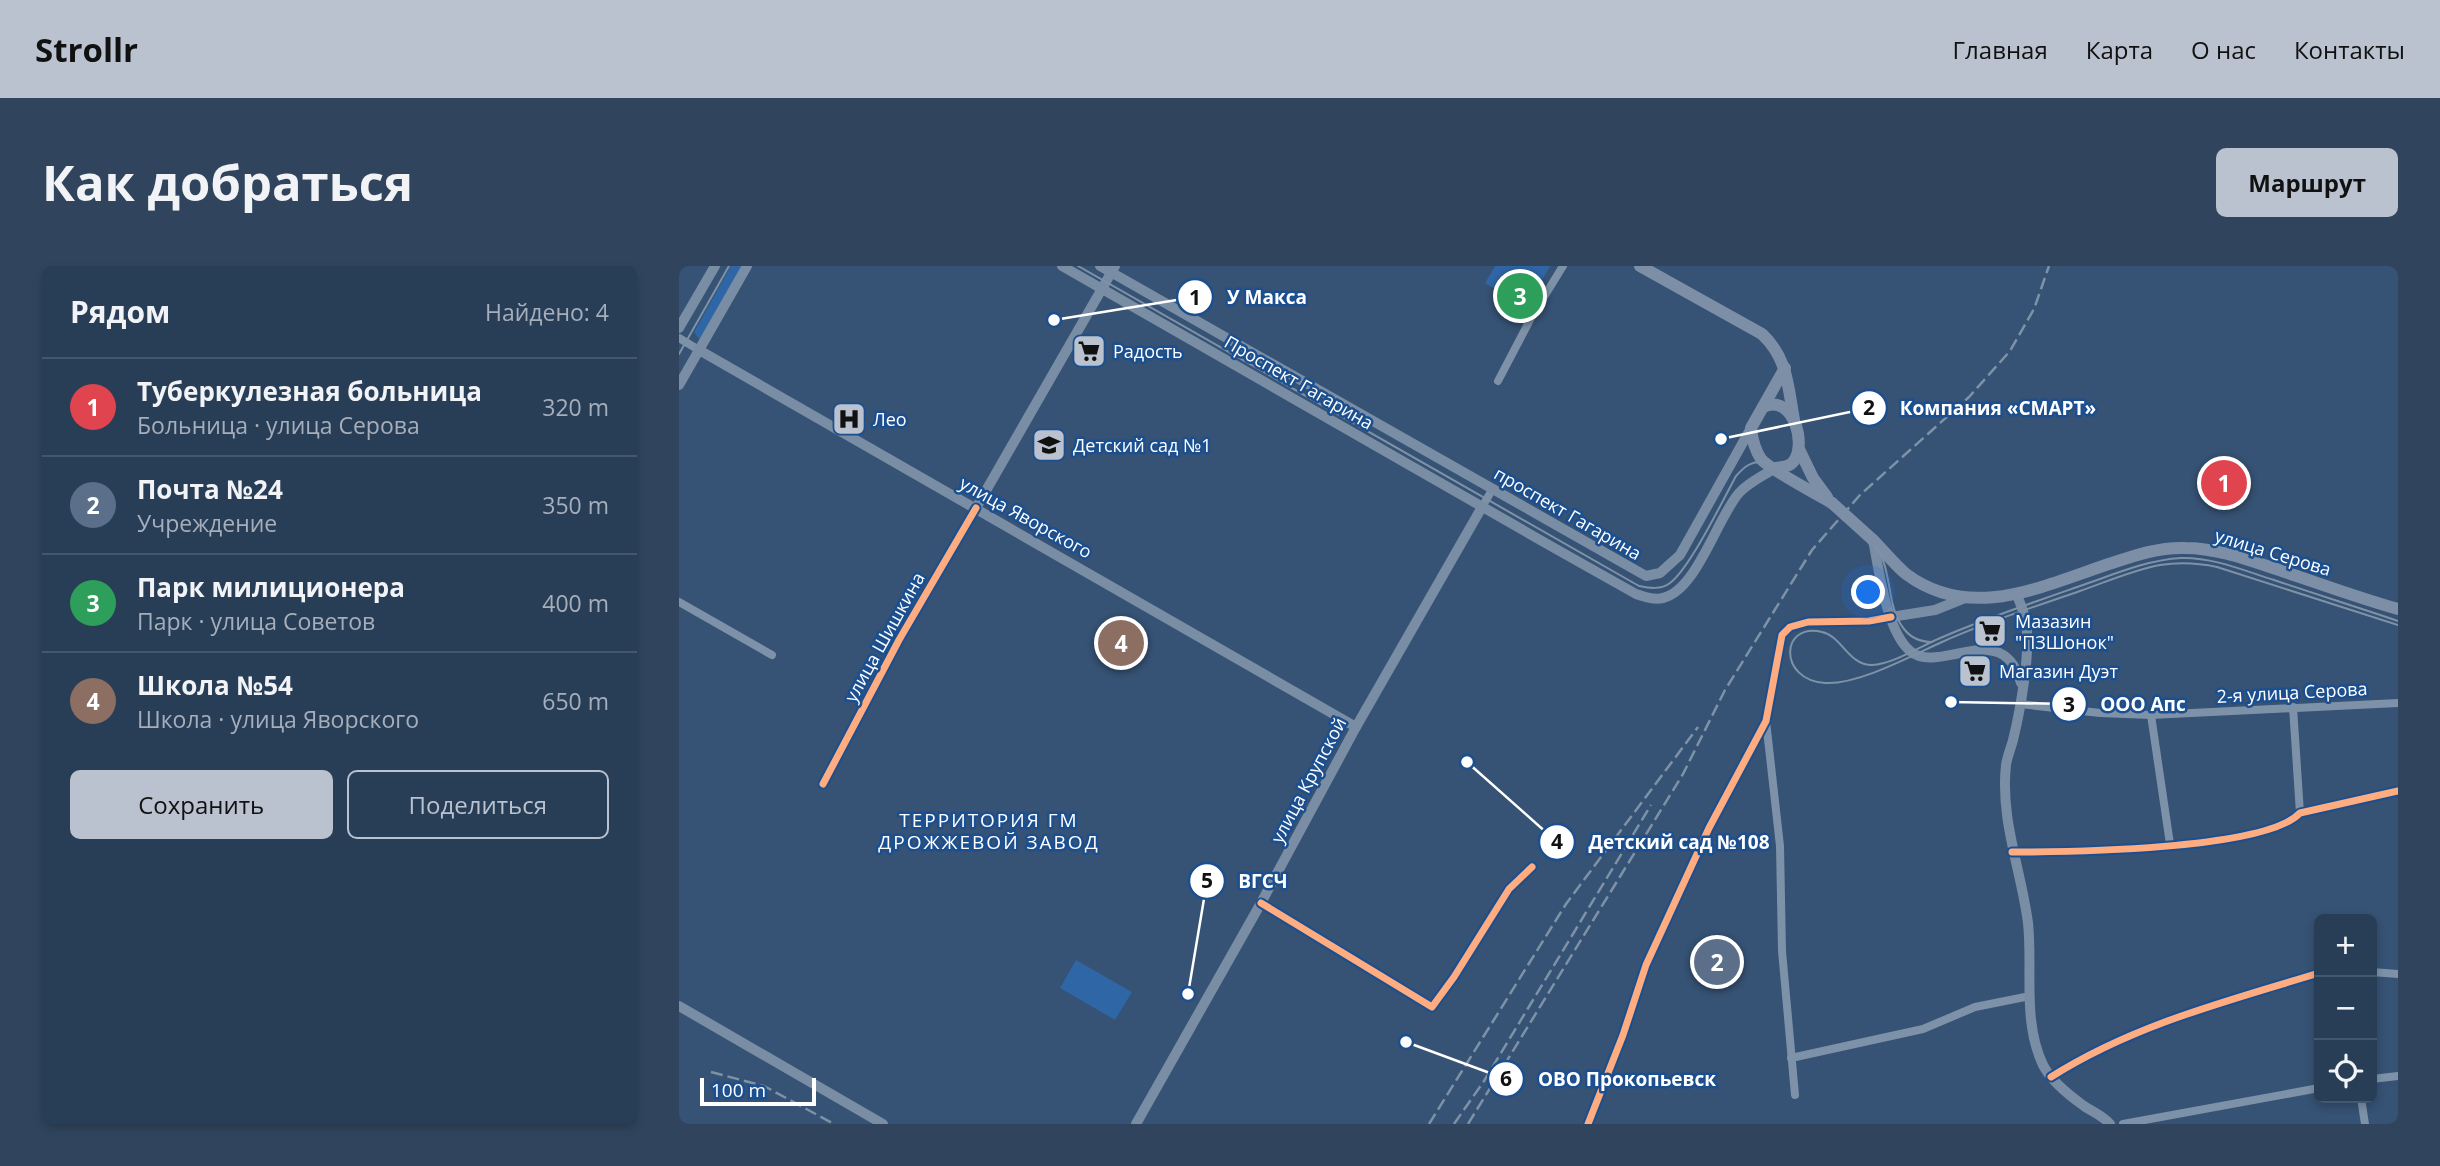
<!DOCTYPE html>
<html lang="ru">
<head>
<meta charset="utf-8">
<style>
	body { margin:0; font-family:"Open Sans",sans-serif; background:#30455d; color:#f1f3f6 }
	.controls { position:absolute; right:21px; bottom:21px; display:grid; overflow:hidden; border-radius:10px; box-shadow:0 4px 10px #0003 }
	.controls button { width:63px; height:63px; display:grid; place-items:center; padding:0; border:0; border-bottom:2px solid #44576d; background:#283e57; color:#f1f3f6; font:35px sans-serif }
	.scale { position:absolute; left:21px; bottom:18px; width:116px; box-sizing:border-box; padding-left:7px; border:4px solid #fff; border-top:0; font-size:19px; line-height:24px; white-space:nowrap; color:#fff; -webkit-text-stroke:5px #1b4f8f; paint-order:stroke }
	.you { position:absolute; left:1190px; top:327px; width:24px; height:24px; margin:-18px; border:5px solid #fff; border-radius:50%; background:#1a73e8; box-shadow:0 0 0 10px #1a73e833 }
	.badge { display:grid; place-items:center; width:46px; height:46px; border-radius:50%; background:#b9c2ce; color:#fff; font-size:23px; font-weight:700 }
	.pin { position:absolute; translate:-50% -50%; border:4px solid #fff; box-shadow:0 2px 7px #0006 }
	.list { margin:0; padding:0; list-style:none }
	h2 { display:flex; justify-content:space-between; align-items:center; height:91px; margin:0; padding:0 28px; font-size:30px }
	h2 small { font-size:23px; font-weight:400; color:#a5aeba }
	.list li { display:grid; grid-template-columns:46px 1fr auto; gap:21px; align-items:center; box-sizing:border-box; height:98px; padding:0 28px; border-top:2px solid #44576d }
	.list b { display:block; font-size:26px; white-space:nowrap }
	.list p { margin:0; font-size:23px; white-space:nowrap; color:#a5aeba }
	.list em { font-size:23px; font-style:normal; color:#a5aeba }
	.actions { display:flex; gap:14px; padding:21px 28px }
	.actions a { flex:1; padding:16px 0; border:2px solid #b9c2ce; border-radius:10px; text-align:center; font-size:24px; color:#b9c2ce }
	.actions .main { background:#b9c2ce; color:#111 }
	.icon { flex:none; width:38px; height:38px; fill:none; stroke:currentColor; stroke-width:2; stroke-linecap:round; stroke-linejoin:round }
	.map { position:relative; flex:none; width:1719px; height:858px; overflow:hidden; border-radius:10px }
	header { display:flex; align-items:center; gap:42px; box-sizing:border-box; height:98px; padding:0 35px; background:#b9c2ce; color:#111 }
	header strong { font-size:33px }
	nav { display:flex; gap:38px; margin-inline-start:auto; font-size:24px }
	.intro { display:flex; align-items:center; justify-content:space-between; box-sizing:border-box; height:168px; padding:0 42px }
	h1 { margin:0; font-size:49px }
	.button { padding:18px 32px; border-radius:10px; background:#b9c2ce; color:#111; font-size:24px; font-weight:700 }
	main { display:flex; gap:42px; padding:0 42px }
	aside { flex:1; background:#283e57; border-radius:10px; box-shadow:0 4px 10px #0003 }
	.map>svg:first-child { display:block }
	.green { fill:#2f66a5 }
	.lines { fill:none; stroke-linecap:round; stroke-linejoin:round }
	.minor { stroke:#7d92a8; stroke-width:8 }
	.secondary { stroke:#798da4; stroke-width:10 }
	.primary { stroke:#7d8ea7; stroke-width:12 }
	.tram { stroke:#7e92a7; stroke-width:2 }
	.rail { stroke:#7e92a7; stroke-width:2.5; stroke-dasharray:12 5; stroke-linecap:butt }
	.primary-bridge { stroke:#7d8ea7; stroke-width:12 }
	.cycleway-casing { stroke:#1b4f8f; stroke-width:11 }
	.cycleway { stroke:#ffac80; stroke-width:7 }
	.labels { text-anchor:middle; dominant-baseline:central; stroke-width:5; stroke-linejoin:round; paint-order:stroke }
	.poi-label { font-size:18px; fill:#fff; stroke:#1b4f8f; text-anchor:start }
	.street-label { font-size:18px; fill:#fff; stroke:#1b4f8f }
	.neighbourhood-label { font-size:19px; letter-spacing:2px; fill:#fff; stroke:#1b4f8f }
	.leader { fill:none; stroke:#fff; stroke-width:2.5 }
	.callout-dot { fill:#fff; stroke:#1b4f8f; stroke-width:2.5 }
	.mark-label { font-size:21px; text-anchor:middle; font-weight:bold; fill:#111 }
	.callout-label { font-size:19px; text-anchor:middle; font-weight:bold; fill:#fff; stroke:#1b4f8f; stroke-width:5; stroke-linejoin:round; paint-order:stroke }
</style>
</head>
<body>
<header>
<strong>Strollr</strong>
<nav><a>Главная</a><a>Карта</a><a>О нас</a><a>Контакты</a></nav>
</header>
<div class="intro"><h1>Как добраться</h1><a class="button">Маршрут</a></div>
<main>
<aside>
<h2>Рядом<small>Найдено: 4</small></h2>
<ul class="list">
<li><span class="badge" style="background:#e0444e">1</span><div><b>Туберкулезная больница</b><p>Больница · улица Серова</p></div><em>320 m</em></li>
<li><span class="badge" style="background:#5c6f8a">2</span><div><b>Почта №24</b><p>Учреждение</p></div><em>350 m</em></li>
<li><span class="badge" style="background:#2e9e5b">3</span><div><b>Парк милиционера</b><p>Парк · улица Советов</p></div><em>400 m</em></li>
<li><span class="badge" style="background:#8d6e63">4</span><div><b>Школа №54</b><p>Школа · улица Яворского</p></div><em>650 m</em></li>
</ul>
<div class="actions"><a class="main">Сохранить</a><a>Поделиться</a></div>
</aside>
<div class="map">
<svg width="1719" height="858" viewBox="0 0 1719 858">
	<rect width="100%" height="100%" fill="#365274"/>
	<g class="green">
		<polygon points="52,0 63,0 21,73 19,72 15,66"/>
		<polygon points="816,0 871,0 848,42 806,17"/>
		<polygon points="397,694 453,726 436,754 381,722"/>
	</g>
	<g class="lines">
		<g class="minor">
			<polyline points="0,72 20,84"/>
			<polyline points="819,115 852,52 884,0"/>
			<polyline points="803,241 813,224"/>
			<polyline points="0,336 93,389"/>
			<polyline points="1341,438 1421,447 1472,449 1719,437"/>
			<polyline points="1614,441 1621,547"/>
			<polyline points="1472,449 1491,578"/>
			<polyline points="1087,455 1101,580 1103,685 1116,829"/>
			<polyline points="144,518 220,374 297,242"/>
			<path d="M1333,586c56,0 253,-2 288,-39l98,-22"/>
			<polyline points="582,637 753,741 775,711 830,623 853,601"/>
			<polyline points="1693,706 1719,708"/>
			<polyline points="1112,792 1244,763 1296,741 1351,730"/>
			<path d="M1372,811c82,-52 176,-76 268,-104"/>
			<polyline points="1693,813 1719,810"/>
			<polyline points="1682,832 1686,858"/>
			<polyline points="909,858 944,769 967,699 1030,562 1087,455 1103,369 1111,361 1129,356 1190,355 1212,351"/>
			<polyline points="1444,858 1640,822"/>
		</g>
		<g class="secondary">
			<path d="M383,0l494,283 80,45c9,3 18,6 27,4 34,-8 54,-80 76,-105 10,-11 24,-17 36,-25"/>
			<polyline points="421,0 967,310 981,307 1001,289 1072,162"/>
			<polyline points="0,62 36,0"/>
			<polyline points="20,84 677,461"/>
			<polyline points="0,119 68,0"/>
			<polyline points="297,242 436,0"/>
			<path d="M1194,274c6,30 13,90 37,111 29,25 93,-35 111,32"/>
			<path d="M1337,327c4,10 9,20 10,31 5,27 -6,88 -13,116 -2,8 -6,17 -7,25 -6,55 15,104 22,158 5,45 -6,98 15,142 8,16 27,31 41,41 9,6 19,10 26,18"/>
			<polyline points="1212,351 1256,344 1286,332"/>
			<polyline points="0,740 204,858"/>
			<polyline points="457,858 582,637 677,461 803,241"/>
		</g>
		<g class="primary">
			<path d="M961,0l122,68c26,24 26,53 32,86"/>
			<path d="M1106,102l-34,60c1,10 4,22 10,31 9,11 56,35 71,44"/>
			<path d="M1084,141c31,-15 46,42 28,57 -4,3 -11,3 -16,4"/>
			<polyline points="1120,183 1134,212 1148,231"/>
			<path d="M1194,274c11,11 21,24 33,34 66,49 138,11 206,-11 24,-8 48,-16 73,-15 33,0 66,13 97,23 39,13 77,27 116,38"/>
		</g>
		<g class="tram">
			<path d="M399,0l561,320c10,2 22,4 31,-3 20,-15 53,-83 66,-107 8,-9 15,-15 27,-14 24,2 106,70 117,91 12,23 7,55 24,76 7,9 16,13 28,13"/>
			<polyline points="0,88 50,0"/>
			<path d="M1719,355c-41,-14 -83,-27 -124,-41 -29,-9 -61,-23 -93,-22 -34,2 -66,16 -98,27 -46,16 -93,32 -138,51 -21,8 -51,28 -73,29 -24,0 -30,-29 -50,-33 -42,-10 -44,48 3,51 33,2 86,-27 117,-41 44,-20 92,-35 138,-51 26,-9 53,-21 80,-26 20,-3 38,-2 57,2l181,58"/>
		</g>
		<g class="rail">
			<polyline points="32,806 85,820 155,858"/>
			<polyline points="750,858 887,638 1019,461"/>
			<polyline points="775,858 805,815 972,539"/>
			<polyline points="789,858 1004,508 1046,424 1133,284 1181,229 1290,131 1331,85 1355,43 1370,0"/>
		</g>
		<polyline class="primary-bridge" points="1153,237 1194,274"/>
		<defs>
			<g id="cycleway">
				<polyline points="144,518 220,374 297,242"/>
				<path d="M1333,586c56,0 253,-2 288,-39l98,-22"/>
				<polyline points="582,637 753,741 775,711 830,623 853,601"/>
				<path d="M1372,811c82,-52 176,-76 268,-104"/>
				<polyline points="909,858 944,769 967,699 1030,562 1087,455 1103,369 1111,361 1129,356 1190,355 1212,351"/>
			</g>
		</defs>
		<use href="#cycleway" class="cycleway-casing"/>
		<use href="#cycleway" class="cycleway"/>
	</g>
	<defs>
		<symbol id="supermarket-square" viewBox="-11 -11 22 22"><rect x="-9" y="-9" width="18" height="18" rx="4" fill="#b9c2ce" stroke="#1b4f8f"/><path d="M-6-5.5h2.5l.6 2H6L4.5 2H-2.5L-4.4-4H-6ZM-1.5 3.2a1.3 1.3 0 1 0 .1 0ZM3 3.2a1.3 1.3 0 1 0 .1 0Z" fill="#111"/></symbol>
		<symbol id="hospital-square" viewBox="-11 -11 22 22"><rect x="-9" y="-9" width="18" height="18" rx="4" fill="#b9c2ce" stroke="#1b4f8f"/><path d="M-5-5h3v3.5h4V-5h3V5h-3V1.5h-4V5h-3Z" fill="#111"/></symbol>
		<symbol id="school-square" viewBox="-11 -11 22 22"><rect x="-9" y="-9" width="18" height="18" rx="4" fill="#b9c2ce" stroke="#1b4f8f"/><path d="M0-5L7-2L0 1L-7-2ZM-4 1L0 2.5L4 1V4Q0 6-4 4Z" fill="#111"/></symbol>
	</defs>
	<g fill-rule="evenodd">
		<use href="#supermarket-square" x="391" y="66" width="38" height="38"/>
		<use href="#hospital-square" x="151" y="134" width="38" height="38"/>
		<use href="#school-square" x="351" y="160" width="38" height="38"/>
		<use href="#supermarket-square" x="1292" y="346" width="38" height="38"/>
		<use href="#supermarket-square" x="1277" y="386" width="38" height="38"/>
	</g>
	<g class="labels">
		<g class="poi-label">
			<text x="434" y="85">Радость</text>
			<text x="194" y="153">Лео</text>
			<text x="394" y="179">Детский сад №1</text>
			<text x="1336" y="355">Мазазин<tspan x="1336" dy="21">"ПЗШонок"</tspan></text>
			<text x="1320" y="405">Магазин Дуэт</text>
		</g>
		<g class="street-label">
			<text transform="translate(620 116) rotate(30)">Проспект Гагарина</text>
			<text transform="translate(889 247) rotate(30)">проспект Гагарина</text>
			<text transform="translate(347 251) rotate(29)">улица Яворского</text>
			<text transform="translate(1594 286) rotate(17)">улица Серова</text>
			<text transform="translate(205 371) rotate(-61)">улица Шишкина</text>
			<text transform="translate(1613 426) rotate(-3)">2-я улица Серова</text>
			<text transform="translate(629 514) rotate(-62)">улица Крупской</text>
		</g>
		<g class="neighbourhood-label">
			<text x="310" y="554">ТЕРРИТОРИЯ ГМ<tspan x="310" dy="22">ДРОЖЖЕВОЙ ЗАВОД</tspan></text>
		</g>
	</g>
	<path class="leader" d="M375 54L516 31M1042 173L1190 142M1272 436L1390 438M788 496L878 576M509 728L528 615M727 776L827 813"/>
	<g class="callout-dot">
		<circle cx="375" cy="54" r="7"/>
		<circle cx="1042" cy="173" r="7"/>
		<circle cx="1272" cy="436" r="7"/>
		<circle cx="788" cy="496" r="7"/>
		<circle cx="509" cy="728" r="7"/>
		<circle cx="727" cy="776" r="7"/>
		<circle cx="516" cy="31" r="18"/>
		<circle cx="1190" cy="142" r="18"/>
		<circle cx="1390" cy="438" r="18"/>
		<circle cx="878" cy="576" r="18"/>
		<circle cx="528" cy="615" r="18"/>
		<circle cx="827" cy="813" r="18"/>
	</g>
	<g class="mark-label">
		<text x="516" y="39">1</text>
		<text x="1190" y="149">2</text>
		<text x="1390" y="446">3</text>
		<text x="878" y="583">4</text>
		<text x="528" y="622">5</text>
		<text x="827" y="820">6</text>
	</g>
	<g class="callout-label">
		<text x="588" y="38">У Макса</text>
		<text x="1319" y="149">Компания «СМАРТ»</text>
		<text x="1464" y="445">ООО Апс</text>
		<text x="1000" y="583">Детский сад №108</text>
		<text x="584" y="622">ВГСЧ</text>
		<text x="948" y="820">ОВО Прокопьевск</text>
	</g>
</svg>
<div class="controls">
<button>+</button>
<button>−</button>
<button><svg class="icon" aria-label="locate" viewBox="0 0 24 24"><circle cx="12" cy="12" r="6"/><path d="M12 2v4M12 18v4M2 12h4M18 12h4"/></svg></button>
</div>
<div class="scale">100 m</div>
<div class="you"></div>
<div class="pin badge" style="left:1545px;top:217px;background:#e0444e">1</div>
<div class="pin badge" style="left:1038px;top:696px;background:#5c6f8a">2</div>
<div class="pin badge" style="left:841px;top:30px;background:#2e9e5b">3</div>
<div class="pin badge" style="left:442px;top:377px;background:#8d6e63">4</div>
</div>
</main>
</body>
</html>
